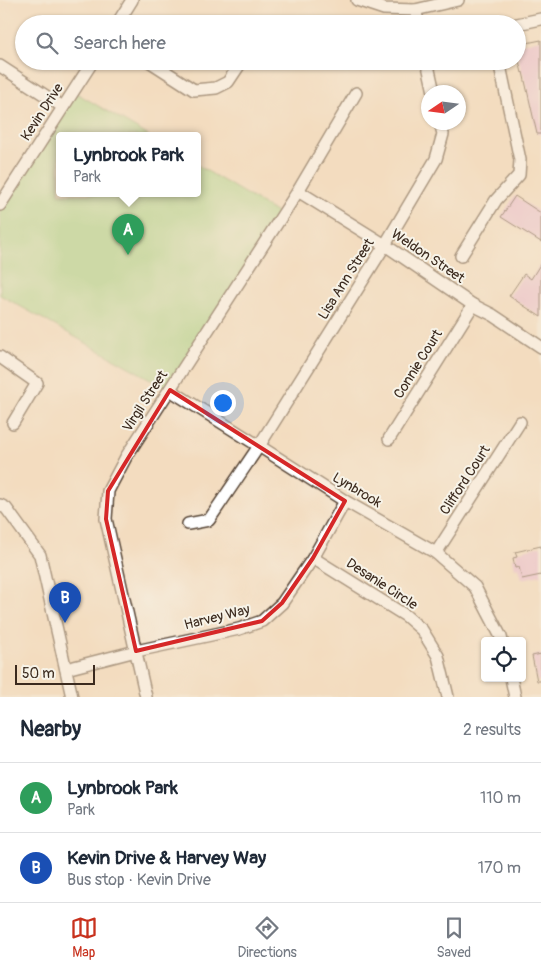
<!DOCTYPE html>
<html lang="en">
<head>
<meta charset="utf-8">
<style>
	body { margin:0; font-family:Pangolin,sans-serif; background:#f2f2f3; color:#1f2937 }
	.controls { position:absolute; right:15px; bottom:15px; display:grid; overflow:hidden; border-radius:5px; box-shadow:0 1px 4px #0004 }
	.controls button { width:45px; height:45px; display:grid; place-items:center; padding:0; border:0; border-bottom:1px solid #e0e1e3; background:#fff; color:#1f2937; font:25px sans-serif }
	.compass { position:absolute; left:421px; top:85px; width:45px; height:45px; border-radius:50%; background:#fff; box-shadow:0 1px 4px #0004; rotate:257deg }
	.scale { position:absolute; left:15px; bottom:12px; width:80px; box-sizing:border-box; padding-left:5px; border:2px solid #3b2a1e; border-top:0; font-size:14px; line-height:18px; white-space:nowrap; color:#3b2a1e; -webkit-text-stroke:4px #f7f3e8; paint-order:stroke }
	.you { position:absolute; left:222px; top:402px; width:18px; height:18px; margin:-12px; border:4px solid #fff; border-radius:50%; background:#1a73e8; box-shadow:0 0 0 8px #1a73e833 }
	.badge { display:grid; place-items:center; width:32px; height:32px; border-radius:50%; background:#c8321e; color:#fff; font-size:16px; font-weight:700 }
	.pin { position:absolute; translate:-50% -41px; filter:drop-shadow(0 1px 2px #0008) }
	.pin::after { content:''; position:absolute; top:26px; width:18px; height:15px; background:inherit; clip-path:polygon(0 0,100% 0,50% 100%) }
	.popup { position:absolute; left:56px; top:132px; width:145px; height:65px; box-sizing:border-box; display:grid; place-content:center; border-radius:5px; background:#fff; filter:drop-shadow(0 1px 4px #0005); font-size:16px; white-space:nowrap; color:#747a83 }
	.popup b { font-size:19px; color:#1f2937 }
	.popup::after { content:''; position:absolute; left:50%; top:100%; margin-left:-10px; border:10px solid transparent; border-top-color:#fff }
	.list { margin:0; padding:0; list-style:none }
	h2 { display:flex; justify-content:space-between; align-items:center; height:65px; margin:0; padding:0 20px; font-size:21px }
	h2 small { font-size:16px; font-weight:400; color:#747a83 }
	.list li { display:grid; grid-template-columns:32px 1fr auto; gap:15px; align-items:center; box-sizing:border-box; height:70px; padding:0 20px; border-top:1px solid #e0e1e3 }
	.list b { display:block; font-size:19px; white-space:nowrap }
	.list p { margin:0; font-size:16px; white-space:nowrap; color:#747a83 }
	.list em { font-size:16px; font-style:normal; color:#747a83 }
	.icon { flex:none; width:28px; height:28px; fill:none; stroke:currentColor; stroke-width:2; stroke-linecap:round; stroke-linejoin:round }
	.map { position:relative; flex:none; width:541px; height:697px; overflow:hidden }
	.search { position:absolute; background:#fff; box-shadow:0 1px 4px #0004; left:15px; right:15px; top:15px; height:55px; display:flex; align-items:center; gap:12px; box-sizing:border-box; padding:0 18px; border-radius:28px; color:#747a83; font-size:19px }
	.sheet { height:205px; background:#fff }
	nav { display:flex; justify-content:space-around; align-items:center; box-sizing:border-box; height:70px; border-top:1px solid #e0e1e3; background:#fff; font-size:14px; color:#747a83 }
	nav a { display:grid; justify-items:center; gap:2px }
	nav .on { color:#c8321e }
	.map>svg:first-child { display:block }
	.green { fill:#a0d687; stroke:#6e8052 }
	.building { fill:#e6b0d7 }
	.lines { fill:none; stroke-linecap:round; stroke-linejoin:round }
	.street-casing { stroke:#574536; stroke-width:14 }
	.street { stroke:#fff; stroke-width:11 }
	.marked { fill:none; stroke:#d62828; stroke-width:4; stroke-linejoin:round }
	.labels { text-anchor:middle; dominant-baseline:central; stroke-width:4; stroke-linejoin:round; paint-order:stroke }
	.street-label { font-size:14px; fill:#3b2a1e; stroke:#f7f3e8 }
</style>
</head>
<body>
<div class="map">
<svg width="541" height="697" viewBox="0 0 541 697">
	<rect width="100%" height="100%" fill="#f7f3e8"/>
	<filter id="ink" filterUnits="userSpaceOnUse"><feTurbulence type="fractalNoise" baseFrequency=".02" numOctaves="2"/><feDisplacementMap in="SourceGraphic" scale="10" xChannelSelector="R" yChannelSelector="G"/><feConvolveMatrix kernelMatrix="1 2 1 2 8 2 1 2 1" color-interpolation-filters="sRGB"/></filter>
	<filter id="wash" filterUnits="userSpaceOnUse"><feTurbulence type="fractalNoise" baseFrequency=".0096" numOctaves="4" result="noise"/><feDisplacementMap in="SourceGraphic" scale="20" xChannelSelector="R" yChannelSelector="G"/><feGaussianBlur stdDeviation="1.12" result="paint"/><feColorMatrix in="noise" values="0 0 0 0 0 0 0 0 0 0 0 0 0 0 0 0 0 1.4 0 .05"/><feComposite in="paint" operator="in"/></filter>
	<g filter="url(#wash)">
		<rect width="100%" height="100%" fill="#f3dcbf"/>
		<polygon class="green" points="73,91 149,136 59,136 59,194 197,194 197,165 281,215 170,390 0,295 0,205"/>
		<g id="blocks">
			<g class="building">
				<polygon points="541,40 541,134 537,134 523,72 522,73 517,53 517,45"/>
				<polygon points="515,196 541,213 541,242 501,217"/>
				<polygon points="541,263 541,317 509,296 524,274 531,279"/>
				<polygon points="541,546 541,575 522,579 519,567 515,568 513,558 517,557 515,552"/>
				<polygon points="541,654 541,681 537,681 532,656"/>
			</g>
		</g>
	</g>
	<g filter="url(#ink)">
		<use href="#blocks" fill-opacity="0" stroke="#574536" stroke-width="1"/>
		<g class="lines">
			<defs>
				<g id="street">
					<polyline points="357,0 384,9 415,10 458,0"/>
					<polyline points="415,10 419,24"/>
					<polyline points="117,24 132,0"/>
					<polyline points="517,24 541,19"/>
					<polyline points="149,61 194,90 216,88 228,82 242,61"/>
					<polyline points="427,61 434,92"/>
					<polyline points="0,66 63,107"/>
					<polyline points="298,191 385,245 473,305 493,315 541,347"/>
					<polyline points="0,205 93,61"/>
					<polyline points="461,256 496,200 519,175 520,160 499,61"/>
					<polyline points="0,357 37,383 13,423"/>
					<polyline points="170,390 259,446 345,501 436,553 475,587 501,637 502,641"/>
					<polyline points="389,439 473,305"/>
					<polyline points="0,505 6,508 40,555 72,697"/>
					<polyline points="188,524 209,520 259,446 385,245 436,159 443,134 440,122"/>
					<polyline points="436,553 520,422"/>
					<polyline points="313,558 406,616 422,630 438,656 448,697"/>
					<polyline points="66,669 136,651 239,629 262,621 282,603 313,558 345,501"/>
					<polyline points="511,678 515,697"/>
					<polyline points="146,697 106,519 108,491 126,457 298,191 356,93"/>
				</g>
			</defs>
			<use href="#street" class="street-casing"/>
			<use href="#street" class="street"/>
		</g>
	</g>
	<path d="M0 0H541V697H0ZM170,390l175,111 -32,57 -31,45 -20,18 -126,30 -30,-132 2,-28z" fill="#f3dcbf" fill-opacity=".55" fill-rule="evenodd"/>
	<path class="marked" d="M170,390l175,111 -32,57 -31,45 -20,18 -126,30 -30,-132 2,-28z"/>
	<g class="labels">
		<g class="street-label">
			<text transform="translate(42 112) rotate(-57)">Kevin Drive</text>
			<text transform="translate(428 256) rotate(34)">Weldon Street</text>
			<text transform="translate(346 279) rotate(-58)">Lisa Ann Street</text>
			<text transform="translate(418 364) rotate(-58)">Connie Court</text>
			<text transform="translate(145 401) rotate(-57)">Virgil Street</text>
			<text transform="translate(465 480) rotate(-57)">Clifford Court</text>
			<text transform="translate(357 490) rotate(31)">Lynbrook</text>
			<text transform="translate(382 584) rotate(33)">Desanie Circle</text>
			<text transform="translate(217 617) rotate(-14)">Harvey Way</text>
		</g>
	</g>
</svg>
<div class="controls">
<button><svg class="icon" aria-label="locate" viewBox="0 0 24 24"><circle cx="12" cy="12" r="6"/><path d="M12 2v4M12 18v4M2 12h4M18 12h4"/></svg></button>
</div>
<svg class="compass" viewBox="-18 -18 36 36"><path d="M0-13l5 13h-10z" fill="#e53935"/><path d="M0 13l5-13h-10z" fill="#747a83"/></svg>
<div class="scale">50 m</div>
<div class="you"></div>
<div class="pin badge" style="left:128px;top:255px;background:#2e9e5b">A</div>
<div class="popup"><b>Lynbrook Park</b>Park</div>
<div class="pin badge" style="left:65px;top:623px;background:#1a4fb4">B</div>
<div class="search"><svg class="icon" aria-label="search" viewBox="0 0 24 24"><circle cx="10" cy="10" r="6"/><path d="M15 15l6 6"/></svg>Search here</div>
</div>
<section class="sheet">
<h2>Nearby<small>2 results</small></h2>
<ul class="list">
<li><span class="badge" style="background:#2e9e5b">A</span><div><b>Lynbrook Park</b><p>Park</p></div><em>110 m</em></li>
<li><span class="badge" style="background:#1a4fb4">B</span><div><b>Kevin Drive &amp; Harvey Way</b><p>Bus stop · Kevin Drive</p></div><em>170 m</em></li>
</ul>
</section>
<nav>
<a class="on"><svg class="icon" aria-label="map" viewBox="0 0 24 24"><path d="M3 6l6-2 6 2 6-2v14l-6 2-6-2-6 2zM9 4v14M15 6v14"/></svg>Map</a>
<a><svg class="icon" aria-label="directions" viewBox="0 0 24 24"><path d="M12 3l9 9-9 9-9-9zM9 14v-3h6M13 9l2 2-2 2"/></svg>Directions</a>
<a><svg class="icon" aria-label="saved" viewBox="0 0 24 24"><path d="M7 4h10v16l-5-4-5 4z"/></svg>Saved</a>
</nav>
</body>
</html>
